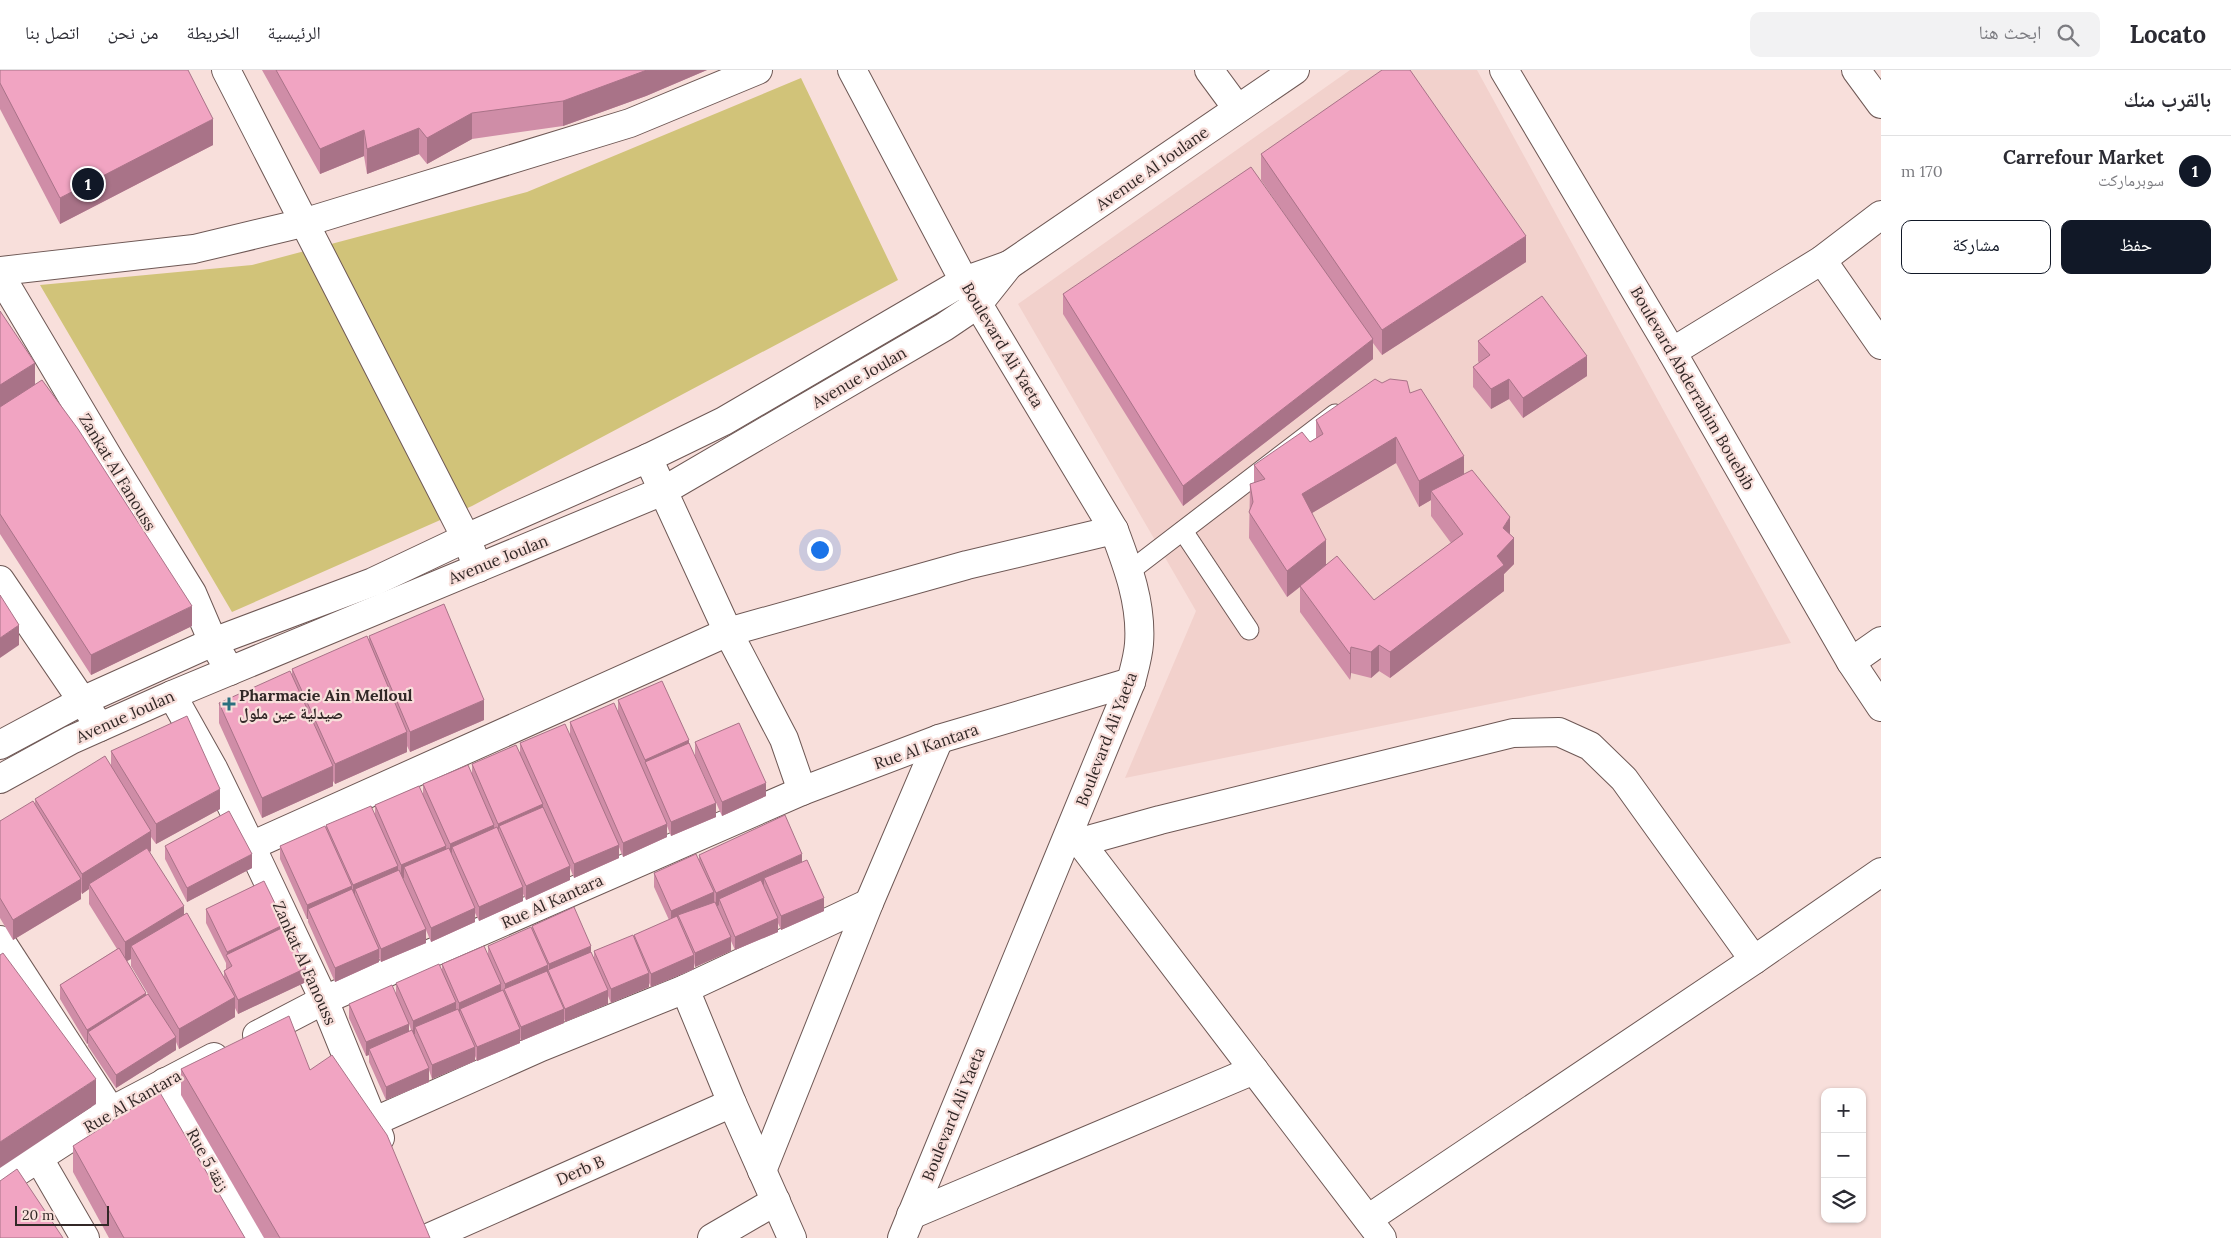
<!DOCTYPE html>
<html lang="ar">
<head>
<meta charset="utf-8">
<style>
	body { margin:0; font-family:Lora,"Noto Naskh Arabic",serif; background:#f2f2f3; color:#2b2b33; direction:rtl }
	.controls { position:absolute; right:15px; bottom:15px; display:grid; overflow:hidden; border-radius:10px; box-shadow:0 1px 4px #0004 }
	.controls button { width:45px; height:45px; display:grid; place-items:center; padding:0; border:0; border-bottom:1px solid #e1e1e2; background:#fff; color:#2b2b33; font:25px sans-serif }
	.scale { position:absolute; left:15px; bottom:12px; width:94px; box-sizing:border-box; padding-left:5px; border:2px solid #322827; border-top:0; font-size:14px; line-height:18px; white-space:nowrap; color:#322827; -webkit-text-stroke:4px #f8dfdb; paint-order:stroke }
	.you { position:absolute; left:819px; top:479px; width:18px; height:18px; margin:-12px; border:4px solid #fff; border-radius:50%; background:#1a73e8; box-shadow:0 0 0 8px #1a73e833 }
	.badge { display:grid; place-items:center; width:32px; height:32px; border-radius:50%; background:#111827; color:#fff; font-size:16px; font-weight:700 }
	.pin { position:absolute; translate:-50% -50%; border:2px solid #fff; box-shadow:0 1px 5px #0006 }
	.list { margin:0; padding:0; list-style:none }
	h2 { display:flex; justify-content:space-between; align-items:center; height:65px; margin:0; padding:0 20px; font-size:21px }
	h2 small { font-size:16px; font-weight:400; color:#7c7c81 }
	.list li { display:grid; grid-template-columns:32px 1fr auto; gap:15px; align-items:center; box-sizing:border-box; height:70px; padding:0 20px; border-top:1px solid #e1e1e2 }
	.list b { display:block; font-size:19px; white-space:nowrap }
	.list p { margin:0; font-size:16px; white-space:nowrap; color:#7c7c81 }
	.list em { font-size:16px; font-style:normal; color:#7c7c81 }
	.actions { display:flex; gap:10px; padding:15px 20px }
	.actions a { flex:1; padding:11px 0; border:1px solid #111827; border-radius:10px; text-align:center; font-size:18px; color:#111827 }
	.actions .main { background:#111827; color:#fff }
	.icon { flex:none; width:28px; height:28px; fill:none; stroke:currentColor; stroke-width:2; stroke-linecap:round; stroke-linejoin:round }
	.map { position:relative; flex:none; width:1881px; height:1168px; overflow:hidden; direction:ltr }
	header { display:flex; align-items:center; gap:30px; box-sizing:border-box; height:70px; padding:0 25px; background:#fff; border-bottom:1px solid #e1e1e2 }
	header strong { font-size:24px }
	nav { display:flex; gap:28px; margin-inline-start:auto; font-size:18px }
	.search { width:350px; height:45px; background:#f2f2f3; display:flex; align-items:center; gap:12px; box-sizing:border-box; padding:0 18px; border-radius:10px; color:#7c7c81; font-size:19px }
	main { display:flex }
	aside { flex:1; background:#fff }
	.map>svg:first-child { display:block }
	.built { fill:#f2d1cc }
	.green { fill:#d1c379 }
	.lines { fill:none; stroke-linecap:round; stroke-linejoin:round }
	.lane-casing { stroke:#6e5855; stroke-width:21 }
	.street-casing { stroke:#6e5855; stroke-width:30 }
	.secondary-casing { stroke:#6e5855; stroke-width:30 }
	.lane { stroke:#fff; stroke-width:19 }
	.street { stroke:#fff; stroke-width:28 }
	.secondary { stroke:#fff; stroke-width:28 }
	.wall { fill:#cf8da7; fill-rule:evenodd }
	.shaded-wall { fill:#a97388 }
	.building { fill:#f1a4c2; stroke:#a97388 }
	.poi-dot { fill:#2a6f7e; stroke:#f8dfdb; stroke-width:2 }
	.labels { text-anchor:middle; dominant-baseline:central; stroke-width:4.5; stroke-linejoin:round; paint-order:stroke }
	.street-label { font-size:16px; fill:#322827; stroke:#f8dfdb }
	.poi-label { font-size:16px; font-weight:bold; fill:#322827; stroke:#f8dfdb; text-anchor:start }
</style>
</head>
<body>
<header>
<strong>Locato</strong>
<div class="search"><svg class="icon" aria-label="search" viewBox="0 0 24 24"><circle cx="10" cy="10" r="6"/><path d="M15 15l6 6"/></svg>ابحث هنا</div>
<nav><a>الرئيسية</a><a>الخريطة</a><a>من نحن</a><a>اتصل بنا</a></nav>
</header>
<main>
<aside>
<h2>بالقرب منك<small></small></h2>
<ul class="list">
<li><span class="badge">1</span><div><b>Carrefour Market</b><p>سوبرماركت</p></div><em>170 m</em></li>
</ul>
<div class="actions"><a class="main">حفظ</a><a>مشاركة</a></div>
</aside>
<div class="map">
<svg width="1881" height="1168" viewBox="0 0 1881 1168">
	<rect width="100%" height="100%" fill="#f8dfdb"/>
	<polygon class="built" points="1350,0 1477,0 1791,573 1125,708 1196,541 1018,234"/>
	<polygon class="green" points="801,8 898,210 472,436 232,542 40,215 252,195 527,122"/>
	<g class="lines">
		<defs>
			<g id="lane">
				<polyline points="1183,461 1249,560"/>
				<polyline points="1130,501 1335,344"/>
			</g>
			<g id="street">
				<polyline points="226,0 466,468 478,498"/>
				<path d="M852,0l112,211 150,249c14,37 28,74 25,114 -1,13 -5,26 -8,38l-229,556"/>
				<polyline points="1209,0 1237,38"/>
				<polyline points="1504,0 1672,282 1851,592 1881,637"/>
				<polyline points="1856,0 1881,34"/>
				<polyline points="1822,190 1881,275"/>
				<polyline points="0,201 194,179 303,153 630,53 758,0"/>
				<polyline points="0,205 111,392 192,523 213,572 230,601"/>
				<polyline points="1672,282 1822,190 1881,145"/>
				<polyline points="648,388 728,562 784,669 802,721"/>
				<polyline points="0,510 100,657"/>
				<polyline points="1851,592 1881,571"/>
				<polyline points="172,625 213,698 251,776 324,930 380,1068"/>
				<polyline points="1071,760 1382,1168"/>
				<polyline points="1081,772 1160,750 1513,663 1559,662 1590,676 1624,709 1754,890"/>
				<polyline points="251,776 728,562 967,495 1114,460"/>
				<polyline points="0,870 111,1041"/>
				<polyline points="685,919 732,1033 792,1168"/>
				<polyline points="257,965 324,930 802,721 939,669 1131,612"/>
				<polyline points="165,1012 251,1168"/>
				<polyline points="373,1052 541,977 685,919 869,833"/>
				<polyline points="38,1087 85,1168"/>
				<polyline points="762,1101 869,833 939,669"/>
				<polyline points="0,1113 111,1041 214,987"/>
				<polyline points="911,1145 1254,1000"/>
				<polyline points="1368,1149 1754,890 1881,802"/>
				<polyline points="428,1168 732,1033"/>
				<polyline points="712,1168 776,1131"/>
			</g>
			<g id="secondary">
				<polyline points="0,675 82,631 213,572 373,512 466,468 648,388 724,351 964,211 1009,195 1295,0"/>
				<polyline points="0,709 71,670 172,625 663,421 944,257 978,234 1009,195"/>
			</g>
		</defs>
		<use href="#lane" class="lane-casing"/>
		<use href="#street" class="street-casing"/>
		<use href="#secondary" class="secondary-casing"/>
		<use href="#lane" class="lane"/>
		<use href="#street" class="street"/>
		<use href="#secondary" class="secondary"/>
	</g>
	<g class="wall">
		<polygon points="0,0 213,75 60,154 0,39"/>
		<polygon points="262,0 707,0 646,26 563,56 472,69 427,94 419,84 367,104 364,86 320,104"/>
		<polygon points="1261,84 1526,192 1382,285 1373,273 1373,289 1183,436 1063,244 1063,224 1294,158 1261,110"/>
		<polygon points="0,241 35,315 192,556 91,605 0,464"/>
		<polygon points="1478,271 1587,306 1523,348 1509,329 1491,339 1473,317 1473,297 1479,293 1478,291"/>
		<path d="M1382,313l28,10 54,81 46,60 4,30 -10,10v17l-114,87 -11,-7 -8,7 -20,-5 -1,7 -50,-68v-25l-13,10 -38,-59 1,-54 4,-1v-18l56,-23 6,-4v-18zM1396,393l23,44 12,-7v16l20,27 -77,57 -48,-35 -14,-52z"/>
		<polygon points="369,566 484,650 410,682 407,676 407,682 335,714 333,711 333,716 262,748 219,653 219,633 292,606 292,599 369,573"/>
		<polygon points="618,630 689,673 716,747 671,766 667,756 667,767 623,787 619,777 619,788 574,808 570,798 570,810 526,830 523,824 523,831 479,851 475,843 475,852 431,872 426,860 426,873 381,892 379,888 379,892 335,912 308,852 308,849 307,849 280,789 280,776 326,759 326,755 375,744 375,735 423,724 423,714 472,703 472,694 520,684 520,673 570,665 570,652 618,642"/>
		<polygon points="695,672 766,726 722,746 695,686"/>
		<path d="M111,681l109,58 -64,35 -5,-7v14l-1,1 34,63 40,62v-6l2,-2v-6l-20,-40v-14l79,17 21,56 -68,32 -3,-6v9l-56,32 -3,-7v8l-60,38 -28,-42v-3l-1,1 -27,-45v-14l57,-36 -28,-45v-15l-7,5 -1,-2v7l-68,41 -13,-22v-97l35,-17v-5l76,-33zM131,889v7l17,28 -2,1 -19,-34z"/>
		<polygon points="165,776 252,798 187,832 165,789"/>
		<path d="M699,785l103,7 22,49 -43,19 -3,-7v9l-43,18 -4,-9v10l-36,16 -1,-4v6l-43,18 -2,-4v4l-38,16 -3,-7v8l-43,18 -1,-3v4l-43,18 -1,-3v5l-43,18 -2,-5v5l-43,18 -3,-9v12l-43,18 -17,-38v-7l-3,1 -17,-38v-14l47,-8v-13l46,-12v-7l46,-10v-8l44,-16v-4l59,28 3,4v-7l40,-13v-3l35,-15 -15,-33v-14l45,-14zM409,954l2,6 -2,1z"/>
		<polygon points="181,999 310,1000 430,1168 264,1168 181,1025"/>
		<polygon points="73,1076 245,1168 109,1168 73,1102"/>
	</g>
	<g class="shaded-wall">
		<polygon points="647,0 707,0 646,26 563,56 563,31"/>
		<polygon points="472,43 472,69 427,94 427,68"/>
		<polygon points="213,49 213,75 60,154 60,128"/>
		<polygon points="419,58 419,84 367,104 367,79"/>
		<polygon points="364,60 364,86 320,104 320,79"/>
		<polygon points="1526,166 1526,192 1382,285 1382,260"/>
		<polygon points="1373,269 1373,289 1183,436 1183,416"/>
		<polygon points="1587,286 1587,306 1523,348 1523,328"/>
		<polygon points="35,293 35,329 0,350 0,315"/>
		<polygon points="1509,309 1509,329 1491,339 1491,319"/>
		<polygon points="1396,367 1396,393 1302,449 1302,424"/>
		<polygon points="1464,386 1464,411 1431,421 1431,430 1419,437 1419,411"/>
		<polygon points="1510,447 1510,472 1514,468 1514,494 1504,504 1504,521 1390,608 1390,582 1497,486 1503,458"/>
		<polygon points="1326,470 1326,496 1287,527 1287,501"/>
		<polygon points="192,536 192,556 91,605 91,585"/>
		<polygon points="19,555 19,575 0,588 0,568"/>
		<polygon points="1379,575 1379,601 1371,608 1371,582"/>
		<polygon points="1351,577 1351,603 1350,610 1350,584"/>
		<polygon points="484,630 484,650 410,682 410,662"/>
		<polygon points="407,662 407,682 335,714 335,694"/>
		<polygon points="689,670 689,684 645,692 645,690"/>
		<polygon points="333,696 333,716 262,748 262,728"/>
		<polygon points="766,713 766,726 722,746 722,732"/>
		<polygon points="220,719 220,739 156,774 156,754"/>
		<polygon points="716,733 716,747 671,766 671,752"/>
		<polygon points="543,734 543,748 499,756 498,768 498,754"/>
		<polygon points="667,754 667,767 623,787 623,773"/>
		<polygon points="494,755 494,768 452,777 452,787 450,788 450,774"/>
		<polygon points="151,761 151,781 91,818 89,814 89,819 82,824 82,804"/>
		<polygon points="619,775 619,788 574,808 574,794"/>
		<polygon points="446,776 446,789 404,797 404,808 401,809 401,795"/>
		<polygon points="252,784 252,798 187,832 187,818"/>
		<polygon points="802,784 802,798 764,808 764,815 721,834 719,829 719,835 716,837 716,823"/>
		<polygon points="398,796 398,810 355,819 355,828 353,829 353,815"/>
		<polygon points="570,796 570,810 526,830 526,816"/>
		<polygon points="81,809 81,829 13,870 13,850"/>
		<polygon points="352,816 352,830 308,839 308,849 307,849 307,835"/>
		<polygon points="523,817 523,831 479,851 479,837"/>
		<polygon points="714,822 714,836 678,845 678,852 671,855 671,841"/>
		<polygon points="824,828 824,841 781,860 781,846"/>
		<polygon points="184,836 184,856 131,876 131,889 125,892 125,872"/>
		<polygon points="475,838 475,852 431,872 431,858"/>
		<polygon points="778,848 778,862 735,880 735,867"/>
		<polygon points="285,854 285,867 227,887 227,882"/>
		<polygon points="426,859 426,873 381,892 381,879"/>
		<polygon points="731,867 731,881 695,897 695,883"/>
		<polygon points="591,876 591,889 549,902 549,894"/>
		<polygon points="379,879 379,892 335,912 335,898"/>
		<polygon points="694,885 694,899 651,917 651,904"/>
		<polygon points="548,895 548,909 505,920 505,914"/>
		<polygon points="306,898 306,912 238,944 238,930"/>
		<polygon points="649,903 649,917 611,933 611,919"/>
		<polygon points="501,914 501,928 460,939 460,946 459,947 459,933"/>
		<polygon points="608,920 608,934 565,952 565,939"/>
		<polygon points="146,923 146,937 88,962 88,973 87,974 87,960"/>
		<polygon points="235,927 235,947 179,979 179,959"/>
		<polygon points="456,932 456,946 415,957 415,964 413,965 413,951"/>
		<polygon points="564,939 564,953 521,971 521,957"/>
		<polygon points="409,954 409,967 369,979 369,985 366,986 366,972"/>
		<polygon points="520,959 520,973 477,991 477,977"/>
		<polygon points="176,967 176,980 116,1018 116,1005"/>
		<polygon points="475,977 475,991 432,1009 432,995"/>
		<polygon points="429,998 429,1012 386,1030 386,1017"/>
		<polygon points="96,1009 96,1034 0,1098 0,1072"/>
	</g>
	<g class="building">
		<polygon points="0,0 188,0 213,49 60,128 0,13"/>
		<polygon points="276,0 647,0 563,31 472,43 427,68 419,58 367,79 364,60 320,79"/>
		<polygon points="1382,0 1410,0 1526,166 1382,260 1261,84"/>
		<polygon points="1251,97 1373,269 1183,416 1063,224"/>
		<polygon points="1542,226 1587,286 1523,328 1509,309 1491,319 1473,297 1490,285 1478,271"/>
		<polygon points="0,241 35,293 0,315"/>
		<polygon points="1375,309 1382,313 1390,309 1407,311 1410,323 1421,319 1464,386 1419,411 1396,367 1302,424 1326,470 1287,501 1249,442 1253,432 1250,414 1265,409 1254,395 1302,362 1310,372 1323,364 1316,350"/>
		<polygon points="42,310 78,359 192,536 91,585 0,444 0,337"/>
		<polygon points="1472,400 1510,447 1503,458 1514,468 1497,486 1504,495 1390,582 1379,575 1371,582 1351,577 1350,584 1300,516 1337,486 1374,530 1463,464 1431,421"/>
		<polygon points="0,525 19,555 0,568"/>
		<polygon points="444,534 484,630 410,662 369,566"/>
		<polygon points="367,566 407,662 335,694 292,599"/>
		<polygon points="290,601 333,696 262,728 219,633"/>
		<polygon points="662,611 689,670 645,690 618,630"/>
		<polygon points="614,633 667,754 623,773 570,652"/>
		<polygon points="187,646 220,719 156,754 111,681"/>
		<polygon points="739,653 766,713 722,732 695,672"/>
		<polygon points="565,654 619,775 574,794 520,673"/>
		<polygon points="689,673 716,733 671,752 645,692"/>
		<polygon points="516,675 543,734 498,754 472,694"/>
		<polygon points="105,686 151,761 82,804 35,729"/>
		<polygon points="468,695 494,755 450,774 423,714"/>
		<polygon points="419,716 446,776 401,795 375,735"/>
		<polygon points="33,731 81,809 13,850 0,828 0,751"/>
		<polygon points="371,736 398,796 353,815 326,755"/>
		<polygon points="543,737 570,796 526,816 499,756"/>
		<polygon points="229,741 252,784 187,818 165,776"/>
		<polygon points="785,745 802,784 716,823 699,785"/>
		<polygon points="325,756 352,816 307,835 280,776"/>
		<polygon points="497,757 523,817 479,837 452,777"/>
		<polygon points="147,778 184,836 125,872 89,814"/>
		<polygon points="449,778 475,838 431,858 404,797"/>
		<polygon points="696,784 714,822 671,841 654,803"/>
		<polygon points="807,790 824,828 781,846 764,808"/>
		<polygon points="399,800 426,859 381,879 355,819"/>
		<polygon points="761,810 778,848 735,867 719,829"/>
		<polygon points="264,811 285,854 227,882 206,839"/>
		<polygon points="352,819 379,879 335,898 308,839"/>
		<polygon points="715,832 731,867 695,883 678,845"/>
		<polygon points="574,837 591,876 549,894 532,856"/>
		<polygon points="187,843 235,927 179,959 131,876"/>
		<polygon points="677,846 694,885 651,904 634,865"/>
		<polygon points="286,856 306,898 238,930 224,901 232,896 226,885"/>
		<polygon points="531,857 548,895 505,914 488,876"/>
		<polygon points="633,865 649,903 611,919 594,881"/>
		<polygon points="484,876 501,914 459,933 442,894"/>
		<polygon points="119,878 146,923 87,960 60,915"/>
		<polygon points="591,882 608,920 565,939 548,900"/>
		<polygon points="3,883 96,1009 0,1072 0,885"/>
		<polygon points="439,894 456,932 413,951 396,913"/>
		<polygon points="547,901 564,939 521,957 504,919"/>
		<polygon points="392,915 409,954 366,972 349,934"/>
		<polygon points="503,920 520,959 477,977 460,939"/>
		<polygon points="148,924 176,967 116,1005 88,962"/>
		<polygon points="458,939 475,977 432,995 415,957"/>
		<polygon points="289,946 310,1000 332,985 387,1065 430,1168 280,1168 181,999"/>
		<polygon points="412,960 429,998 386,1017 369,979"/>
		<polygon points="159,1021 245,1168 124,1168 73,1076"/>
		<polygon points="17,1099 63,1168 0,1168 0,1111"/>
	</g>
	<path class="poi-dot" d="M226.5 626.5h5v5h5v5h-5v5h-5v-5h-5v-5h5z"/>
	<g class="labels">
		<g class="street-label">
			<text transform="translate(1152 98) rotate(-35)">Avenue Al Joulane</text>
			<text transform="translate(1003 275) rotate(59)">Boulevard Ali Yaeta</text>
			<text transform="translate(859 307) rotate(-30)">Avenue Joulan</text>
			<text transform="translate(1693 318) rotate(60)">Boulevard Abderrahim Bouebib</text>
			<text transform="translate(118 402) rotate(59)">Zankat Al Fanouss</text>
			<text transform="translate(498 489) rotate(-22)">Avenue Joulan</text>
			<text transform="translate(125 646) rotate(-24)">Avenue Joulan</text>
			<text transform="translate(1106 669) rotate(-69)">Boulevard Ali Yaeta</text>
			<text transform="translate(926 676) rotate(-19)">Rue Al Kantara</text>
			<text transform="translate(552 831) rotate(-24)">Rue Al Kantara</text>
			<text transform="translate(305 893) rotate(66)">Zankat Al Fanouss</text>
			<text transform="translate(132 1031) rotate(-30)">Rue Al Kantara</text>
			<text transform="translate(953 1044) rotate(-68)">Boulevard Ali Yaeta</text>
			<text transform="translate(208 1090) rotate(61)">Rue 5 زنقة</text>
			<text transform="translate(580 1100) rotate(-24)">Derb B</text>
		</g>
		<g class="poi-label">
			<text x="239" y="625">Pharmacie Ain Melloul<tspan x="239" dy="18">صيدلية عين ملول</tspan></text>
		</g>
	</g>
</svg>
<div class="controls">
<button>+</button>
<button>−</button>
<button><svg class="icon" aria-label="layers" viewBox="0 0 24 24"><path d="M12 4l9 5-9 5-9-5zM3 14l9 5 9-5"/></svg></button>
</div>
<div class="scale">20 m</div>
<div class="you"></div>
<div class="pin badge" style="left:88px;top:114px">1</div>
</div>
</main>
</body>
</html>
